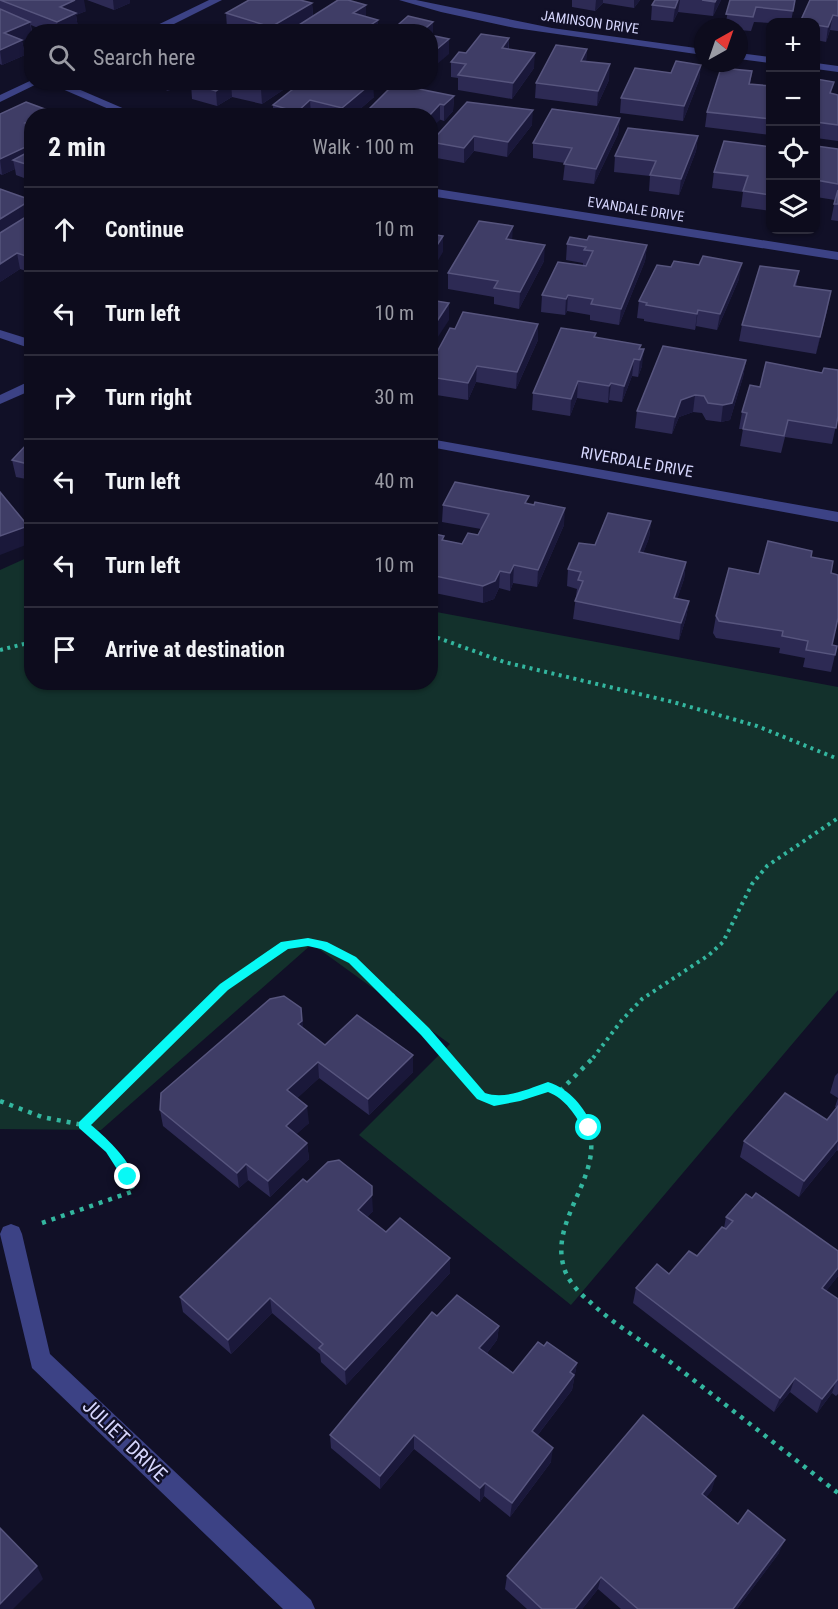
<!DOCTYPE html>
<html lang="en">
<head>
<meta charset="utf-8">
<style>
	body { margin:0; font-family:"Roboto Condensed",sans-serif; background:#161526; color:#f1f3f6 }
	.controls { position:absolute; right:18px; top:18px; display:grid; overflow:hidden; border-radius:12px; box-shadow:0 2px 4px #0004 }
	.controls button { width:54px; height:54px; display:grid; place-items:center; padding:0; border:0; border-bottom:2px solid #2d2c3b; background:#0d0c1d; color:#f1f3f6; font:30px sans-serif }
	.compass { position:absolute; left:694px; top:18px; width:54px; height:54px; border-radius:50%; background:#0d0c1d; box-shadow:0 2px 4px #0004; rotate:40deg }
	.stop { position:absolute; width:18px; height:18px; margin:-14px; border:4px solid #08f9f5; border-radius:50%; background:#fff }
	.stop.end { background:#08f9f5; border-color:#fff; box-shadow:0 2px 6px #0008 }
	.list { margin:0; padding:0; list-style:none }
	h2 { display:flex; justify-content:space-between; align-items:center; height:78px; margin:0; padding:0 24px; font-size:26px }
	h2 small { font-size:20px; font-weight:400; color:#9a9ba4 }
	.list li { display:grid; grid-template-columns:39px 1fr auto; gap:18px; align-items:center; box-sizing:border-box; height:84px; padding:0 24px; border-top:2px solid #2d2c3b }
	.list b { display:block; font-size:22px; white-space:nowrap }
	.list em { font-size:20px; font-style:normal; color:#9a9ba4 }
	.icon { flex:none; width:33px; height:33px; fill:none; stroke:currentColor; stroke-width:2; stroke-linecap:round; stroke-linejoin:round }
	.map { position:relative; flex:none; width:838px; height:1609px; overflow:hidden }
	.search { position:absolute; background:#0d0c1d; box-shadow:0 2px 4px #0004; left:24px; top:24px; width:414px; height:66px; display:flex; align-items:center; gap:15px; box-sizing:border-box; padding:0 21px; border-radius:24px; color:#9a9ba4; font-size:22px }
	.panel { position:absolute; background:#0d0c1d; box-shadow:0 2px 4px #0004; left:24px; top:108px; width:414px; height:582px; border-radius:24px }
	.map>svg:first-child { display:block }
</style>
</head>
<body>
<div class="map">
<svg width="838" height="1609" viewBox="0 0 838 1609">
	<rect width="100%" height="100%" fill="#111027"/>
	<path fill="#13312c" d="M31,556l1,126h398l1,-71 407,76v303l-267,315 -212,-170 91,-91 -138,-100 -211,186 -101,-1v-559z"/>
	<g fill="none" stroke-linecap="round" stroke-linejoin="round">
		<g stroke="#33b69f" stroke-width="4" stroke-dasharray="3 4.5" stroke-linecap="butt">
			<path d="M430,635l74,27 169,40 84,24 81,33"/>
			<path d="M0,650l32,-8"/>
			<path d="M149,1058c31,-32 64,-61 99,-88 12,-10 24,-21 38,-25 58,-17 129,73 161,113"/>
			<path d="M593,1058l29,-38 20,-21 67,-44 14,-13 29,-58 15,-18 71,-48"/>
		</g>
		<g stroke="#33b69f" stroke-width="4.5" stroke-dasharray="4 6" stroke-linecap="butt">
			<path d="M446,1056c11,14 24,36 41,43 36,14 53,-41 93,14 37,51 -30,99 -17,151 3,15 15,28 26,37 24,23 54,40 80,60 57,44 113,88 169,132"/>
			<path d="M560,1091l35,-35"/>
			<path d="M0,1101l42,16 41,8 67,-69"/>
			<path d="M42,1223l92,-32 -21,-37 -30,-29"/>
		</g>
		<g fill="#3c4285" fill-rule="evenodd">
			<path d="M209,0h13l-64,32h-15z"/>
			<path d="M399,0h17l136,28 151,21v6l-188,-27 -74,-16z"/>
			<path d="M739,53l31,4v6l-31,-4z"/>
			<path d="M816,63l22,3v6l-22,-3z"/>
			<path d="M32,80v2h9l-41,20v-7z"/>
			<path d="M46,82h16l79,34h-16z"/>
			<path d="M430,188l408,64v8l-408,-64z"/>
			<path d="M0,330l32,10v9l-32,-11z"/>
			<path d="M32,380v10l-32,14v-9z"/>
			<path d="M430,439l408,73v10l-408,-75z"/>
			<path d="M11,1224l8,3 3,7 28,120 261,246 4,9h-32l-251,-241 -32,-134 3,-7z"/>
		</g>
	</g>
	<g fill="#2d2a54">
		<path d="M0,0l86,11 -10,4 2,13 -7,4h-24l-16,-7 1,7 -10,9 3,14 -23,10 -2,-1z"/>
		<path d="M87,0h43v3l-16,7z"/>
		<path d="M572,0h68l-6,8 -31,-5 -8,8 -23,-4z"/>
		<path d="M655,0h66l-8,16 -35,-4 -5,10 -22,-2 1,-15z"/>
		<path d="M730,0h65l-4,22h-20v1l-17,-1 -3,9 -12,-1v-3h-14z"/>
		<path d="M838,0v31l-8,-1 -4,12 -10,-2v-18z"/>
		<path d="M312,3l1,13 53,1 -68,15h-7v-2l-2,2h-49l-13,-4 -1,-15z"/>
		<path d="M509,38v11l25,19 -22,31 -54,-9v-12l-7,-1v-15l15,-9z"/>
		<path d="M587,49l-1,12 23,19 -12,26 -62,-8 1,-15z"/>
		<path d="M701,65l-2,15 -16,41 -63,-8 1,-15 50,-25z"/>
		<path d="M752,71l-2,13 21,2v49l-66,-8 2,-15z"/>
		<path d="M816,79l16,15 6,1v46l-22,-3z"/>
		<path d="M149,82h35l-16,9z"/>
		<path d="M192,82h103l-33,22 -30,-7 -15,9 -25,-7 -1,-16z"/>
		<path d="M302,82l72,15 -22,19h-79v-11z"/>
		<path d="M454,96l-1,15 -9,10 -14,-5h-68z"/>
		<path d="M0,114l32,2v65l-16,-6 -1,-6 -13,6 -2,-1z"/>
		<path d="M620,118l-2,16 -24,50 -31,-4 2,-17 -32,-5v-15z"/>
		<path d="M532,125l-25,32 -33,-6 -10,12 -33,-6v-15z"/>
		<path d="M698,136l-2,15 -17,44 -30,-4 1,-15 -36,-4 1,-16z"/>
		<path d="M816,146l22,3v72l-7,-1 4,-20 -19,-3z"/>
		<path d="M771,147v64l-30,-4 2,-15 -31,-4 2,-16z"/>
		<path d="M31,200l1,73 -12,-4 -20,13z"/>
		<path d="M587,240l60,5 -2,16 -26,64 -29,-5v-5l-23,-4 -2,4 -24,-3 1,-17 41,-29v-3l-17,-3 1,-16z"/>
		<path d="M544,261l-25,48 -25,-5v-7l-46,-8v-16z"/>
		<path d="M799,271l-3,15 32,21 -12,47 -77,-13 3,-16z"/>
		<path d="M739,279l-22,51 -21,-4 -1,4 -51,-9v-2l-7,-1 2,-17z"/>
		<path d="M538,324v16l-22,49 -40,-7 -8,18 -38,-6v-29l25,-36z"/>
		<path d="M596,333l-1,4 45,12 2,17 -4,11 -6,-1 -10,26 -13,-2 -1,3 -31,-5 -7,18 -38,-6 1,-17z"/>
		<path d="M746,360l-3,17 -13,43 -9,2 -15,-2 -4,-7 -9,-1 -14,5 -7,17 -37,-6 2,-17z"/>
		<path d="M742,412l96,4 -6,28 -47,-7 -4,16 -41,-7 3,-17h-4z"/>
		<path d="M32,445v47l-4,-1 -2,-12 -10,-2 -4,-17z"/>
		<path d="M529,504l35,21 -27,62 -24,-4 -3,8 -11,-3 -5,11 -11,4 -53,-11v-59l14,7 18,4 16,-9 3,-6 -39,-7 1,-17z"/>
		<path d="M651,521l-2,17 -6,15 43,9 -2,17 -7,20 12,2 -3,17 -7,22 -106,-21 4,-30 -10,-3 1,-17 27,-24z"/>
		<path d="M811,557l20,16 1,72 5,1 -6,26 -28,-5 2,-9 -26,-5 1,-5 -64,-10 -3,-5 3,-17 43,-42z"/>
		<path d="M303,1028l22,17 88,10v17l-44,43 -50,-37 -22,20 12,25 -13,11 11,9 2,16 -39,38 -22,-17 -9,8 -76,-62 -3,-16z"/>
		<path d="M838,1073v78l-1,-1 -38,47 -59,-40 4,-16 83,-21 10,-12 -2,-1 3,-9 -8,-5 5,-17z"/>
		<path d="M307,1182l66,29 -6,6 19,15 64,41 -104,112 -25,-23 -1,-8 -48,-41 -41,41 -48,-42 -3,-15z"/>
		<path d="M726,1217l112,34v25l-12,15 12,8v95l-2,2 -4,-3 -15,20 -27,-21 -16,20 -141,-109 3,-15 33,-14 28,-18 27,-28z"/>
		<path d="M437,1316l62,10 -2,14 -10,13 26,20 31,-27 33,17 -5,27 -35,46 14,26 -41,55 -26,-21 -4,6 -66,-53 -34,40 -49,-41 -1,-13z"/>
		<path d="M712,1490l-6,7 32,27 41,29 -42,56h-116l-23,-20 -16,20h-55l-22,-20 2,-13z"/>
	</g>
	<g fill="#1a183a">
		<path d="M75,0h9l2,11 -10,4 2,13 -7,4h-12l-2,-10 3,-15z"/>
		<path d="M113,0h17v3l-16,7z"/>
		<path d="M596,0h7v3l-8,8z"/>
		<path d="M634,0h6l-6,8z"/>
		<path d="M678,0h2l-2,12 -5,10 2,-14z"/>
		<path d="M716,0h5l-8,16 2,-14z"/>
		<path d="M312,3l1,15 -24,14h-17l-1,-5z"/>
		<path d="M366,5v14l-13,-6z"/>
		<path d="M833,15l-3,15 -4,12 2,-15z"/>
		<path d="M378,20v12h-18z"/>
		<path d="M30,22l2,15 -10,4 3,14 -23,10 -2,-15 4,-17z"/>
		<path d="M433,22v14l-3,2v-6h-9z"/>
		<path d="M509,38l-1,15 -6,-5z"/>
		<path d="M449,39v15l-19,16v-15z"/>
		<path d="M587,49l-1,15 -5,-3z"/>
		<path d="M535,53l-1,15 -22,31 1,-16z"/>
		<path d="M610,64l-1,16 -12,26 1,-15z"/>
		<path d="M701,65l-2,15 -16,41 1,-15z"/>
		<path d="M167,82h17l-16,9z"/>
		<path d="M229,82h2l1,15 -15,9 -1,-15z"/>
		<path d="M271,82h24l-33,22 -1,-15z"/>
		<path d="M373,82l1,15 -22,19h-10v-8z"/>
		<path d="M454,96l-1,15 -9,10v-16z"/>
		<path d="M310,100l1,15 -14,1v-4z"/>
		<path d="M440,104v16l-10,9v-13h-1z"/>
		<path d="M533,110l-1,15 -25,32 1,-15z"/>
		<path d="M50,111l1,5h-10z"/>
		<path d="M620,118l-2,16 -24,50 2,-15z"/>
		<path d="M32,120v16l-7,-13z"/>
		<path d="M474,136v15l-10,12v-15z"/>
		<path d="M698,136l-2,15 -17,44 2,-16z"/>
		<path d="M32,144v17l-19,-1 2,9 -13,6 -2,-16z"/>
		<path d="M31,200l1,18 -32,19v-18z"/>
		<path d="M513,226l-1,16 -6,-3z"/>
		<path d="M443,236v16l-9,15v8l-4,5v-24z"/>
		<path d="M545,245l-1,16 -25,48 1,-17z"/>
		<path d="M647,245l-2,16 -26,64 2,-16z"/>
		<path d="M17,253l3,16 -20,13v-18z"/>
		<path d="M742,263l-3,16 -22,51 3,-16z"/>
		<path d="M831,291l-3,16 -12,47 4,-17z"/>
		<path d="M568,295l-1,16 -2,4 1,-16z"/>
		<path d="M449,303v17l-19,29v-17z"/>
		<path d="M698,310l-2,16 -1,4 2,-16z"/>
		<path d="M538,324v16l-22,49 1,-17z"/>
		<path d="M644,349l-2,17 -4,11 2,-17z"/>
		<path d="M634,359l-2,17 -10,26 2,-16z"/>
		<path d="M746,360l-3,17 -13,43 -9,2 2,-17z"/>
		<path d="M477,366l-1,16 -8,18v-17z"/>
		<path d="M578,381l-1,17 -7,18 1,-17z"/>
		<path d="M611,383l-2,17 -1,3 1,-17z"/>
		<path d="M695,395l-2,17 -14,5 -7,17 3,-17 6,-17z"/>
		<path d="M565,508l-1,17 -27,62 1,-17z"/>
		<path d="M651,521l-2,17 -12,32 2,-18z"/>
		<path d="M28,526l3,17 -31,12v-19z"/>
		<path d="M686,562l-2,17 -12,36 2,-17z"/>
		<path d="M514,565l-1,18 -3,8v-18z"/>
		<path d="M500,571l-1,17 -5,11 -11,4v-17z"/>
		<path d="M689,601l-3,17 -7,22 2,-17z"/>
		<path d="M301,1008l2,16v13l-5,-13z"/>
		<path d="M413,1055v17l-44,43 -1,-16z"/>
		<path d="M318,1062l1,16 -30,28 -2,-16z"/>
		<path d="M307,1106l2,17 -21,19 -2,-16z"/>
		<path d="M838,1140l-1,10 -38,47 5,-16z"/>
		<path d="M307,1143l2,16 -39,38 -2,-16z"/>
		<path d="M246,1164l2,16 -9,8 -2,-15z"/>
		<path d="M372,1195l1,16 -14,15 -1,-16z"/>
		<path d="M450,1258v15l-104,112 -1,-15z"/>
		<path d="M838,1268v8l-21,27 5,-15z"/>
		<path d="M270,1298l2,15 -41,41 -3,-14z"/>
		<path d="M499,1326l-2,14 -18,23v-15z"/>
		<path d="M577,1363l-5,27 -42,55 2,-14 38,-59z"/>
		<path d="M795,1378l-5,14 -16,20 6,-14z"/>
		<path d="M837,1379l-5,14 -15,20 5,-14z"/>
		<path d="M414,1435v14l-34,40v-13z"/>
		<path d="M553,1448l-2,14 -41,55 2,-14z"/>
		<path d="M716,1476l-4,14 -14,18 4,-14z"/>
		<path d="M485,1483l-1,13 -4,6v-14z"/>
		<path d="M785,1540l-6,13 -42,56h-4z"/>
		<path d="M37,1566l6,13 -30,30h-13v-5z"/>
		<path d="M601,1577l-3,12 -16,20h-7z"/>
	</g>
	<g fill="#3f3d66" stroke="#57557e" stroke-width="1.5">
		<path d="M0,0h75l-15,7 16,6 -19,9z"/>
		<path d="M249,0h51l12,3 -41,24 -45,-14z"/>
		<path d="M338,0h10l18,5 -13,8 25,7 -18,12h-62l-7,-2z"/>
		<path d="M655,0h23l-3,8 -23,-3z"/>
		<path d="M702,0h14l-1,2z"/>
		<path d="M730,0h65l-2,11 -37,-4 -3,10 -27,-3z"/>
		<path d="M810,0h28v16l-5,-1 -5,12 -12,-2v-3h-16z"/>
		<path d="M0,9l30,13 -26,11 18,7 -22,10z"/>
		<path d="M408,16l25,6 -12,10h-31z"/>
		<path d="M192,25l16,7h-31z"/>
		<path d="M481,34l28,4 -7,10 33,5 -22,30 -55,-8 8,-11 -15,-2 8,-10 7,1z"/>
		<path d="M430,35l19,4 -19,16z"/>
		<path d="M556,45l31,4 -6,12 29,3 -12,27 -62,-8z"/>
		<path d="M676,61l25,4 -17,41 -63,-8 14,-30 36,5z"/>
		<path d="M721,68l31,3 -3,13 22,2v33l-64,-7z"/>
		<path d="M816,79l18,3 -4,11 8,2v30l-22,-3z"/>
		<path d="M192,82h37l-13,9 -25,-8z"/>
		<path d="M235,82h36l-10,7z"/>
		<path d="M302,82h71l-31,26 -32,-8 -13,12 -24,-7z"/>
		<path d="M394,84l60,12 -10,9 -4,-1 -11,12h-29l-7,-2 -1,2h-30z"/>
		<path d="M26,102l24,9 -9,5h-9v4l-7,3 7,3v18l-32,15v-45z"/>
		<path d="M467,102l66,8 -25,32 -34,-6 -10,12 -33,-6z"/>
		<path d="M552,109l68,9 -24,51 -32,-5 8,-16 -39,-5z"/>
		<path d="M628,128l70,8 -17,43 -31,-4 6,-14 -41,-5z"/>
		<path d="M724,141l47,6v48l-28,-4 5,-15 -34,-4z"/>
		<path d="M816,146l22,3v35l-22,-4z"/>
		<path d="M32,150v16l-19,-6z"/>
		<path d="M0,189l31,11 -31,19z"/>
		<path d="M838,190v14h-4z"/>
		<path d="M32,213v45l-15,-5 -17,11v-31z"/>
		<path d="M479,221l34,5 -7,13 39,6 -25,47 -26,-4 4,-7 -50,-8z"/>
		<path d="M430,234l13,2 -13,20z"/>
		<path d="M589,236l58,9 -26,64 -30,-5 2,-5 -25,-4 -2,4 -24,-4 16,-33 28,4 7,-15 -9,-1 2,-3 -19,-3 3,-7 17,3z"/>
		<path d="M703,256l39,7 -22,51 -22,-4 -1,4 -51,-9 1,-2 -8,-2 18,-36 14,2 3,-6 25,4z"/>
		<path d="M760,266l39,5 -5,15 37,5 -11,46 -78,-12z"/>
		<path d="M430,300l19,3 -19,29z"/>
		<path d="M463,312l75,12 -21,48 -40,-6 -9,17 -38,-6 5,-10 -5,-1v-1l20,-37 5,1z"/>
		<path d="M561,328l35,5 -2,4 47,8 -2,4h5l-4,11 -6,-1 -10,27 -13,-3 -2,3 -31,-5 -7,18 -38,-6z"/>
		<path d="M663,346l83,14 -14,43 -9,2 -15,-2 -4,-7 -9,-1 -14,5 -6,17 -38,-6z"/>
		<path d="M766,362l56,11 2,-5 14,2v46l-2,12 -48,-8 -4,16 -41,-7 4,-16 -5,-1 8,-27 10,2z"/>
		<path d="M27,444l4,1h1v20l-20,-5z"/>
		<path d="M32,467v9l-7,-2z"/>
		<path d="M455,482l74,14 -4,7 9,2 1,-3 30,6 -27,62 -24,-5 -4,8 -10,-2 -5,10 -12,5 -53,-11v-42l14,3 -2,4 20,4 6,-11 10,2 11,-21 -46,-9z"/>
		<path d="M0,492l28,34 -28,10z"/>
		<path d="M608,513l43,8 -12,31 47,10 -12,36 15,3 -8,22 -106,-22 8,-20 -5,-1 3,-8 -13,-3 11,-26 16,2z"/>
		<path d="M768,541l44,10 -1,6 22,4 -2,12 7,2v43l-6,27 5,1 -2,9 -29,-5 2,-9 -26,-5 1,-5 -64,-10 -3,-5 13,-48 30,6z"/>
		<path d="M284,996l17,12 1,13 -4,3 27,21 32,-30 56,40 -45,44 -50,-37 -31,28 20,16 -21,20 21,17 -39,38 -22,-17 -9,9 -77,-63 1,-17 109,-94z"/>
		<path d="M785,1093l42,27 11,-14v34l-34,41 -60,-40z"/>
		<path d="M339,1160l33,26v9l-14,15 28,22 14,-14 50,40 -105,112 -26,-22 4,-4 -53,-46 -42,42 -48,-43 123,-118 4,3 21,-20z"/>
		<path d="M756,1193l82,58v17l-16,20 16,11v80l-16,20 -27,-21 -15,20 -144,-110 21,-24 12,10 20,-23 8,5 25,-29 4,2 7,-8 -7,-4 20,-23 6,4z"/>
		<path d="M457,1295l42,31 -20,22 34,25 25,-31 6,4 3,-4 30,21 -7,9 4,3 -42,56 21,17 -41,55 -27,-20 -5,5 -66,-53 -34,41 -50,-41 102,-123 5,4z"/>
		<path d="M643,1415l73,61 -14,18 36,30 10,-14 37,30 -52,69h-95l-37,-32 -26,32h-33l-35,-33z"/>
		<path d="M0,1528l37,38 -37,38z"/>
	</g>
	<path fill="#08f9f5" d="M308,938l19,4 29,15 73,71 56,65c20,7 43,-4 63,-11 23,8 35,24 46,46l-1,3h-8c-10,-16 -19,-32 -37,-39l-28,9 -26,5 -17,-7 -56,-64 -72,-72 -28,-14 -13,-3 -20,3 -60,41 -137,135c11,9 46,40 41,55h-8l-18,-28 -27,-24v-6l141,-138 61,-42z"/>
	<g text-anchor="middle" dominant-baseline="central" stroke-width="5" stroke-linejoin="round" paint-order="stroke">
		<g font-size="14" fill="#d7d7fe" stroke="#111027">
			<text transform="translate(590 22) rotate(8)">JAMINSON DRIVE</text>
			<text transform="translate(636 209) rotate(9)">EVANDALE DRIVE</text>
		</g>
		<g font-size="16" fill="#d7d7fe" stroke="#111027">
			<text transform="translate(637 462) rotate(10)">RIVERDALE DRIVE</text>
		</g>
		<g font-size="20" fill="#d7d7fe" stroke="#111027">
			<text transform="translate(125 1440) rotate(44)">JULIET DRIVE</text>
		</g>
	</g>
</svg>
<div class="controls">
<button>+</button>
<button>−</button>
<button><svg class="icon" aria-label="locate" viewBox="0 0 24 24"><circle cx="12" cy="12" r="6"/><path d="M12 2v4M12 18v4M2 12h4M18 12h4"/></svg></button>
<button><svg class="icon" aria-label="layers" viewBox="0 0 24 24"><path d="M12 4l9 5-9 5-9-5zM3 14l9 5 9-5"/></svg></button>
</div>
<svg class="compass" viewBox="-18 -18 36 36"><path d="M0-13l5 13h-10z" fill="#e53935"/><path d="M0 13l5-13h-10z" fill="#9a9ba4"/></svg>
<div class="stop" style="left:589px;top:1128px"></div>
<div class="stop end" style="left:128px;top:1177px"></div>
<div class="search"><svg class="icon" aria-label="search" viewBox="0 0 24 24"><circle cx="10" cy="10" r="6"/><path d="M15 15l6 6"/></svg>Search here</div>
<section class="panel">
<h2>2 min<small>Walk · 100 m</small></h2>
<ul class="list">
<li><svg class="icon" aria-label="ahead" viewBox="0 0 24 24"><path d="M12 20V5M6 11l6-6 6 6"/></svg><div><b>Continue</b></div><em>10 m</em></li>
<li><svg class="icon" aria-label="left" viewBox="0 0 24 24"><path d="M17 20v-9H6M10 6l-5 5 5 5"/></svg><div><b>Turn left</b></div><em>10 m</em></li>
<li><svg class="icon" aria-label="right" viewBox="0 0 24 24"><path d="M7 20v-9h11M14 6l5 5-5 5"/></svg><div><b>Turn right</b></div><em>30 m</em></li>
<li><svg class="icon" aria-label="left" viewBox="0 0 24 24"><path d="M17 20v-9H6M10 6l-5 5 5 5"/></svg><div><b>Turn left</b></div><em>40 m</em></li>
<li><svg class="icon" aria-label="left" viewBox="0 0 24 24"><path d="M17 20v-9H6M10 6l-5 5 5 5"/></svg><div><b>Turn left</b></div><em>10 m</em></li>
<li><svg class="icon" aria-label="arrive" viewBox="0 0 24 24"><path d="M6 21V4h12l-3 4 3 4H6"/></svg><div><b>Arrive at destination</b></div></li>
</ul>
</section>
</div>
</body>
</html>
